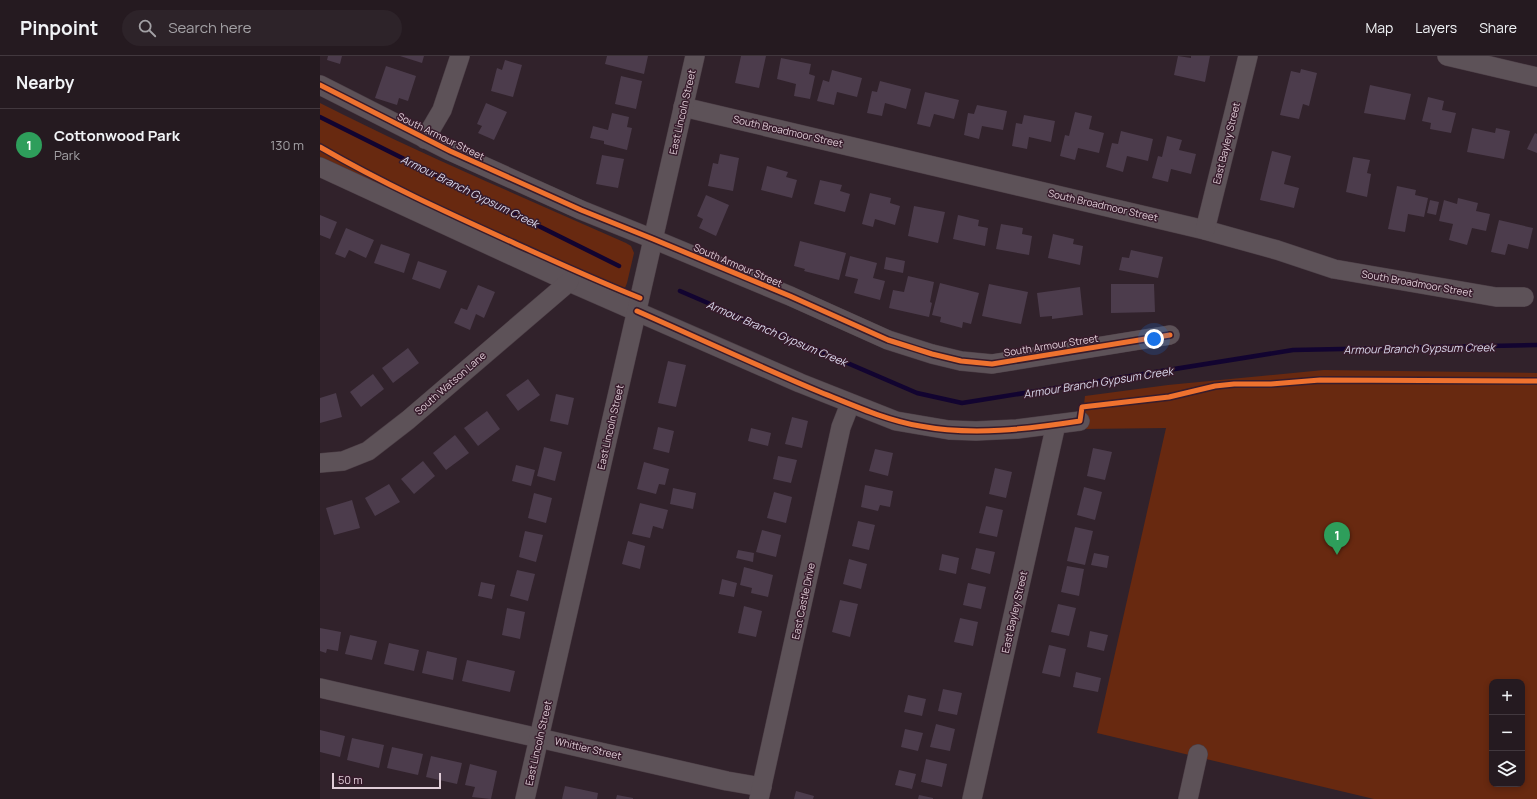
<!DOCTYPE html>
<html lang="en">
<head>
<meta charset="utf-8">
<style>
	body { margin:0; font-family:Manrope,sans-serif; background:#2d2329; color:#f1f3f6 }
	.controls { position:absolute; right:12px; bottom:12px; display:grid; overflow:hidden; border-radius:8px; box-shadow:0 2px 6px #0003 }
	.controls button { width:36px; height:36px; display:grid; place-items:center; padding:0; border:0; border-bottom:1px solid #42383e; background:#251a20; color:#f1f3f6; font:20px sans-serif }
	.scale { position:absolute; left:12px; bottom:10px; width:109px; box-sizing:border-box; padding-left:4px; border:2px solid #e0cdd7; border-top:0; font-size:11px; line-height:14px; white-space:nowrap; color:#e0cdd7; -webkit-text-stroke:3px #371c2c; paint-order:stroke }
	.you { position:absolute; left:834px; top:283px; width:14px; height:14px; margin:-10px; border:3px solid #fff; border-radius:50%; background:#1a73e8; box-shadow:0 0 0 6px #1a73e833 }
	.badge { display:grid; place-items:center; width:26px; height:26px; border-radius:50%; background:#bca0f2; color:#fff; font-size:13px; font-weight:700 }
	.pin { position:absolute; translate:-50% -33px; filter:drop-shadow(0 1px 2px #0008) }
	.pin::after { content:''; position:absolute; top:21px; width:14px; height:12px; background:inherit; clip-path:polygon(0 0,100% 0,50% 100%) }
	.list { margin:0; padding:0; list-style:none }
	h2 { display:flex; justify-content:space-between; align-items:center; height:52px; margin:0; padding:0 16px; font-size:17px }
	h2 small { font-size:13px; font-weight:400; color:#a3a1a5 }
	.list li { display:grid; grid-template-columns:26px 1fr auto; gap:12px; align-items:center; box-sizing:border-box; height:72px; padding:0 16px; border-top:1px solid #42383e }
	.list b { display:block; font-size:15px; white-space:nowrap }
	.list p { margin:0; font-size:13px; white-space:nowrap; color:#a3a1a5 }
	.list em { font-size:13px; font-style:normal; color:#a3a1a5 }
	.icon { flex:none; width:22px; height:22px; fill:none; stroke:currentColor; stroke-width:2; stroke-linecap:round; stroke-linejoin:round }
	.map { position:relative; flex:none; width:1217px; height:743px; overflow:hidden }
	header { display:flex; align-items:center; gap:24px; box-sizing:border-box; height:56px; padding:0 20px; background:#251a20; border-bottom:1px solid #42383e }
	header strong { font-size:19px }
	nav { display:flex; gap:22px; margin-inline-start:auto; font-size:14px }
	.search { width:280px; height:36px; background:#2d2329; display:flex; align-items:center; gap:10px; box-sizing:border-box; padding:0 14px; border-radius:22px; color:#a3a1a5; font-size:15px }
	main { display:flex }
	aside { flex:1; background:#251a20 }
	.map>svg:first-child { display:block }
</style>
</head>
<body>
<header>
<strong>Pinpoint</strong>
<div class="search"><svg class="icon" aria-label="search" viewBox="0 0 24 24"><circle cx="10" cy="10" r="6"/><path d="M15 15l6 6"/></svg>Search here</div>
<nav><a>Map</a><a>Layers</a><a>Share</a></nav>
</header>
<main>
<aside>
<h2>Nearby<small></small></h2>
<ul class="list">
<li><span class="badge" style="background:#2e9e5b">1</span><div><b>Cottonwood Park</b><p>Park</p></div><em>130 m</em></li>
</ul>
</aside>
<div class="map">
<svg width="1217" height="743" viewBox="0 0 1217 743">
	<rect width="100%" height="100%" fill="#31222b"/>
	<g fill="#682910" fill-rule="evenodd">
		<path d="M0,47c100,51 203,94 306,140l5,3 3,7 -7,30 -2,5 -9,5 -10,-3 -247,-112 -39,-21z"/>
		<path d="M1004,314l213,3v426h-163l-277,-66 69,-305 -85,1 4,-33 83,-11zM1172,626h30v102h-30z"/>
	</g>
	<g fill="none" stroke-linecap="round" stroke-linejoin="round">
		<g stroke="#120430" stroke-width="4.5">
			<path d="M0,61l299,149"/>
			<path d="M360,235l237,102 45,10 331,-53 244,-5"/>
		</g>
	</g>
	<g fill="#4c3c4c">
		<path d="M8,0h14l-2,8 -13,-4z"/>
		<path d="M80,0h24l-2,7z"/>
		<path d="M287,0h41l-4,18 -39,-10z"/>
		<path d="M421,0h25l-7,32 -24,-5z"/>
		<path d="M858,0l13,2v-2h19l-5,26 -31,-7z"/>
		<path d="M461,2l30,6 -2,10 6,2 -5,23 -16,-3 2,-12 -19,-5z"/>
		<path d="M185,4l17,5 -9,32 -22,-6 6,-23 5,2z"/>
		<path d="M66,10l30,10 -8,25 -9,-3 -2,7 -22,-7z"/>
		<path d="M981,13l16,4 -8,33 -6,-2 -4,15 -19,-4 11,-44 9,2z"/>
		<path d="M512,14l30,8 -5,19 -20,-5 -3,13 -17,-4 6,-21 6,2z"/>
		<path d="M301,20l21,5 -6,28 -21,-5z"/>
		<path d="M560,25l31,8 -5,20 -21,-6 -3,13 -15,-3 5,-22 5,1z"/>
		<path d="M1050,29l41,9 -6,26 -41,-7z"/>
		<path d="M605,36l34,8 -5,19 -20,-5 -4,13 -13,-3z"/>
		<path d="M1108,41l16,4 -2,9 14,3 -5,20 -21,-4 1,-6 -9,-2z"/>
		<path d="M166,47l21,9 -13,28 -16,-7 4,-7 -5,-2z"/>
		<path d="M657,49l30,6 -4,19 -21,-4 -3,13 -15,-4 4,-22 6,1z"/>
		<path d="M755,56l17,4 -3,13 15,4 -5,20 -21,-5 -3,12 -15,-4 5,-21 4,1z"/>
		<path d="M292,57l17,4 -2,10 5,1 -5,22 -23,-6v-3l-14,-3 3,-12 15,4z"/>
		<path d="M704,59l31,6 -4,21 -22,-5 -2,12 -15,-3 4,-23 6,1z"/>
		<path d="M1152,72l23,5 1,-5 14,3 -6,28 -37,-7z"/>
		<path d="M801,75l32,8 -5,22 -21,-5 -4,16 -17,-5 6,-24 6,1z"/>
		<path d="M1215,77l2,1v19l-10,-4z"/>
		<path d="M847,80l15,4 -3,10 17,4 -5,20 -20,-5 -3,13 -16,-4 6,-22 4,1z"/>
		<path d="M952,95l19,5 -7,28 15,4 -5,20 -34,-8z"/>
		<path d="M400,98l19,4 -6,33 -25,-5 5,-23 5,1z"/>
		<path d="M282,99l22,4 -6,29 -22,-4z"/>
		<path d="M1033,101l17,3 -3,13 4,1 -4,23 -21,-5z"/>
		<path d="M447,110l21,6 -2,5 11,3 -5,18 -31,-8z"/>
		<path d="M500,124l22,5 -2,6 10,3 -5,18 -31,-8z"/>
		<path d="M1077,130l19,4 -1,5 13,3 -4,19 -16,-3 -3,18 -17,-3z"/>
		<path d="M550,137l21,5 -1,5 10,3 -5,19 -20,-6 -2,8 -11,-3z"/>
		<path d="M386,139l23,10 -13,31 -17,-8 4,-9 -6,-3z"/>
		<path d="M1138,142l20,5 -2,8 14,3 -4,17 -14,-3 -5,17 -18,-5 4,-16 -14,-3 5,-21 13,4z"/>
		<path d="M1110,144l9,2 -3,13 -9,-2z"/>
		<path d="M594,150l31,6 -7,31 -30,-7z"/>
		<path d="M0,159l17,7 -7,17 -10,-4z"/>
		<path d="M638,159l21,5 -1,6 10,2 -3,18 -32,-7z"/>
		<path d="M1179,164l34,8 -5,21 -20,-5 -3,11 -14,-3z"/>
		<path d="M681,168l22,4 -1,6 10,2 -3,19 -33,-6z"/>
		<path d="M26,172l28,12 -8,18 -17,-8 -4,8 -10,-4z"/>
		<path d="M733,178l21,5 -1,5 10,2 -3,19 -32,-7z"/>
		<path d="M480,185l46,12 -7,27 -35,-9 1,-2 -11,-3z"/>
		<path d="M61,188l29,10 -6,19 -30,-10z"/>
		<path d="M811,194l32,7 -5,21 -39,-8 3,-13 7,1z"/>
		<path d="M530,200l27,7 -4,15 12,3 -5,19 -26,-7 4,-14 -13,-3z"/>
		<path d="M566,201l19,4 -2,12 -19,-4z"/>
		<path d="M98,205l29,10 -7,18 -28,-10z"/>
		<path d="M588,220l26,6 -4,20 2,1 -3,14 -40,-9 4,-18 11,2z"/>
		<path d="M620,227l39,10 -8,31 -8,-2 -1,6 -22,-6 1,-5 -9,-2z"/>
		<path d="M669,228l39,8 -7,32 -39,-8z"/>
		<path d="M791,228h43l1,28 -44,1z"/>
		<path d="M158,229l17,7 -11,26 -8,-4 -6,16 -16,-7 7,-15 6,2z"/>
		<path d="M760,231l3,28 -31,4v-3l-12,1 -3,-24z"/>
		<path d="M88,292l11,15 -26,20 -11,-15z"/>
		<path d="M348,305l18,4 -10,42 -18,-4z"/>
		<path d="M53,318l11,15 -23,18 -11,-15z"/>
		<path d="M208,323l12,16 -22,16 -12,-16z"/>
		<path d="M16,337l6,24 -22,6v-25z"/>
		<path d="M236,338l18,4 -6,27 -18,-4z"/>
		<path d="M167,355l13,18 -22,17 -14,-18z"/>
		<path d="M472,361l16,4 -6,27 -17,-4z"/>
		<path d="M338,371l16,4 -5,22 -16,-4z"/>
		<path d="M431,372l20,5 -3,13 -20,-5z"/>
		<path d="M135,379l14,18 -23,17 -13,-17z"/>
		<path d="M224,391l18,5 -7,29 -18,-5z"/>
		<path d="M773,392l19,4 -7,28 -18,-4z"/>
		<path d="M555,393l18,4 -5,23 -19,-5z"/>
		<path d="M458,400l19,4 -6,23 -18,-4z"/>
		<path d="M103,405l12,15 -21,18 -13,-15z"/>
		<path d="M324,406l25,7 -4,16 -6,-1 -3,10 -19,-5z"/>
		<path d="M196,409l19,5 -4,16 -19,-5z"/>
		<path d="M675,412l17,4 -6,26 -17,-4z"/>
		<path d="M69,428l11,18 -25,14 -10,-18z"/>
		<path d="M545,429l28,6 -3,16 -10,-2 -2,6 -17,-4z"/>
		<path d="M764,431l18,5 -7,28 -18,-5z"/>
		<path d="M353,432l23,5 -3,16 -23,-5z"/>
		<path d="M454,436l18,5 -6,26 -19,-5z"/>
		<path d="M214,437l18,5 -6,25 -18,-5z"/>
		<path d="M32,444l8,28 -26,7 -8,-27z"/>
		<path d="M320,447l28,7 -5,19 -10,-3 -3,12 -18,-4z"/>
		<path d="M666,450l17,4 -6,27 -18,-4z"/>
		<path d="M538,465l17,4 -6,25 -17,-4z"/>
		<path d="M755,471l18,4 -8,34 -18,-4z"/>
		<path d="M442,474l19,5 -5,22 -20,-5z"/>
		<path d="M205,475l18,4 -7,27 -17,-5z"/>
		<path d="M308,485l17,5 -5,23 -18,-5z"/>
		<path d="M656,492l19,4 -5,22 -19,-5z"/>
		<path d="M418,494l16,3 -1,9 -17,-4z"/>
		<path d="M774,497l15,3 -2,12 -16,-3z"/>
		<path d="M622,498l17,4 -3,16 -17,-4z"/>
		<path d="M529,503l18,5 -6,25 -18,-5z"/>
		<path d="M747,510l17,3 -5,27 -18,-4z"/>
		<path d="M424,511l29,8 -5,22 -17,-4 1,-5 -12,-3z"/>
		<path d="M197,514l18,4 -7,27 -18,-5z"/>
		<path d="M402,523l15,4 -3,14 -15,-3z"/>
		<path d="M161,526l14,3 -3,14 -14,-3z"/>
		<path d="M648,527l18,4 -5,22 -18,-4z"/>
		<path d="M520,544l18,4 -8,33 -18,-5z"/>
		<path d="M738,548l18,4 -7,28 -18,-4z"/>
		<path d="M424,550l18,5 -6,26 -18,-4z"/>
		<path d="M187,552l18,4 -5,27 -18,-4z"/>
		<path d="M640,562l18,4 -5,24 -19,-4z"/>
		<path d="M0,572l21,4 -3,19 -11,-2 -1,4 -6,-2z"/>
		<path d="M770,575l18,4 -4,16 -17,-4z"/>
		<path d="M30,579l27,6 -5,19 -27,-6z"/>
		<path d="M69,587l30,7 -5,21 -30,-7z"/>
		<path d="M729,589l17,4 -6,28 -18,-4z"/>
		<path d="M107,595l30,7 -4,22 -31,-7z"/>
		<path d="M147,604l48,11 -5,21 -48,-11z"/>
		<path d="M756,616l25,6 -3,14 -25,-5z"/>
		<path d="M623,633l19,4 -5,22 -19,-4z"/>
		<path d="M588,639l18,4 -4,17 -18,-4z"/>
		<path d="M616,668l19,5 -5,22 -20,-4z"/>
		<path d="M585,673l18,4 -5,18 -17,-4z"/>
		<path d="M0,674l25,6 -5,21 -20,-5z"/>
		<path d="M32,682l32,7 -5,23 -32,-8z"/>
		<path d="M72,691l31,7 -5,21 -31,-7z"/>
		<path d="M111,700l31,7 -5,21 -31,-7z"/>
		<path d="M606,703l21,5 -5,23 -21,-5z"/>
		<path d="M150,708l27,7 -6,28 -19,-2 3,-10 -10,-2z"/>
		<path d="M579,714l17,4 -4,15 -17,-4z"/>
		<path d="M245,730l33,7 -1,6h-35z"/>
		<path d="M476,735l18,5 -1,3h-19z"/>
		<path d="M297,739l16,3v1h-17z"/>
		<path d="M599,739l14,3v1h-15z"/>
	</g>
	<g fill="none" stroke-linecap="round" stroke-linejoin="round">
		<g stroke="#4c3e46" stroke-width="20">
			<g id="minor">
				<path d="M1127,0l90,21"/>
				<path d="M0,29l130,66 131,59 72,29 137,57 98,44 44,14 29,7 31,3 178,-29"/>
				<path d="M363,51l522,123 72,20 57,19 162,28h28"/>
				<path d="M105,83l17,-29 18,-54"/>
				<path d="M0,111l249,115 231,101 96,38 53,9 27,1 41,-2 63,-8"/>
				<path d="M885,174l43,-174"/>
				<path d="M0,407l23,-2 25,-10 40,-31 161,-138"/>
				<path d="M0,632l407,93 35,6"/>
				<path d="M205,743l170,-743"/>
				<path d="M439,743l82,-372 9,-23"/>
				<path d="M652,743l84,-375"/>
				<path d="M868,743l10,-45"/>
			</g>
		</g>
		<use href="#minor" stroke="#5d5258" stroke-width="19"/>
		<g stroke="#371c2c" stroke-width="8">
			<g id="cycleway">
				<path d="M0,29l130,66 131,59 72,29 137,57 98,44 44,14 29,7 31,3 178,-29"/>
				<path d="M0,91c62,36 128,66 194,96 42,19 83,38 126,55"/>
				<path d="M317,255c61,27 121,55 183,81 33,13 65,28 100,34 53,10 108,3 160,-5l2,-14 87,-10 46,-11 19,-2h37l49,-4 217,1"/>
			</g>
		</g>
		<use href="#cycleway" stroke="#ef722f" stroke-width="5"/>
	</g>
	<g text-anchor="middle" dominant-baseline="central" stroke-width="3" stroke-linejoin="round" paint-order="stroke">
		<g font-size="10" fill="#e0cdd7" stroke="#371c2c">
			<text transform="translate(362 56) rotate(-77)">East Lincoln Street</text>
			<text transform="translate(468 75) rotate(13)">South Broadmoor Street</text>
			<text transform="translate(121 80) rotate(26)">South Armour Street</text>
			<text transform="translate(906 87) rotate(-76)">East Bayley Street</text>
			<text transform="translate(783 149) rotate(13)">South Broadmoor Street</text>
			<text transform="translate(418 209) rotate(23)">South Armour Street</text>
			<text transform="translate(1097 227) rotate(10)">South Broadmoor Street</text>
			<text transform="translate(731 289) rotate(-9)">South Armour Street</text>
			<text transform="translate(130 327) rotate(-41)">South Watson Lane</text>
			<text transform="translate(290 371) rotate(-77)">East Lincoln Street</text>
			<text transform="translate(483 545) rotate(-78)">East Castle Drive</text>
			<text transform="translate(694 556) rotate(-77)">East Bayley Street</text>
			<text transform="translate(218 687) rotate(-77)">East Lincoln Street</text>
			<text transform="translate(268 692) rotate(13)">Whittier Street</text>
		</g>
		<g font-size="11" font-style="italic" fill="#dbdaee" stroke="#371c2c">
			<text transform="translate(150 135) rotate(26)">Armour Branch Gypsum Creek</text>
			<text transform="translate(457 277) rotate(23)">Armour Branch Gypsum Creek</text>
			<text transform="translate(1099 292) rotate(-1)">Armour Branch Gypsum Creek</text>
			<text transform="translate(778 326) rotate(-9)">Armour Branch Gypsum Creek</text>
		</g>
	</g>
</svg>
<div class="controls">
<button>+</button>
<button>−</button>
<button><svg class="icon" aria-label="layers" viewBox="0 0 24 24"><path d="M12 4l9 5-9 5-9-5zM3 14l9 5 9-5"/></svg></button>
</div>
<div class="scale">50 m</div>
<div class="you"></div>
<div class="pin badge" style="left:1017px;top:499px;background:#2e9e5b">1</div>
</div>
</main>
</body>
</html>
